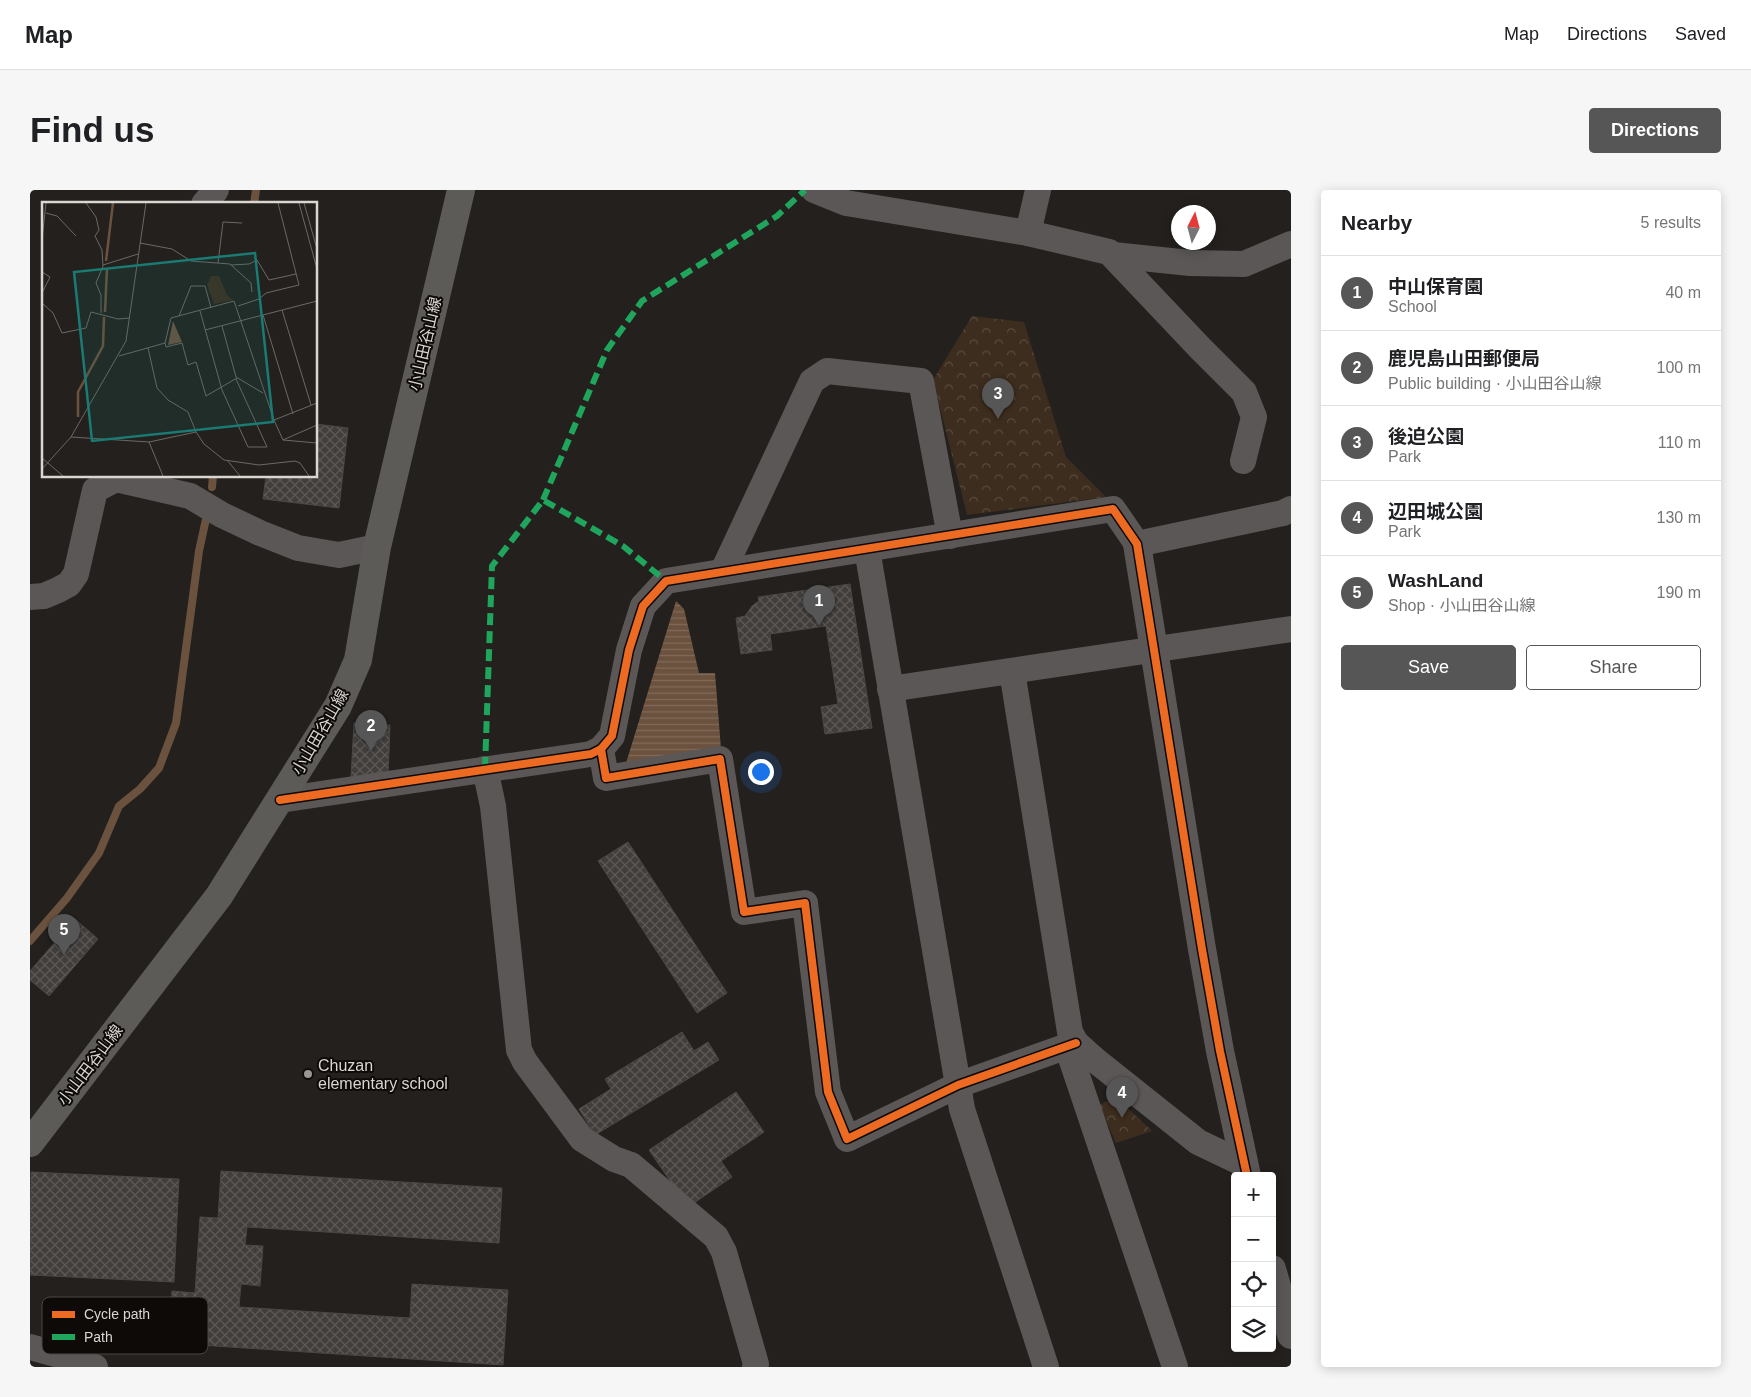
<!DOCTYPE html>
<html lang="en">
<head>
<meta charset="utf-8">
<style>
	body { margin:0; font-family:Arial,"Noto Sans JP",sans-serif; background:#f6f6f6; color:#202124 }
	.controls { position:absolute; right:15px; bottom:15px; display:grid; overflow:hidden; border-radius:5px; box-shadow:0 2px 12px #0003 }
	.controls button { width:45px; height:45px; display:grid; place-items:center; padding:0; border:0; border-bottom:1px solid #e0e0e0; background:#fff; color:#202124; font:25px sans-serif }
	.compass { position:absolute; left:1141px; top:15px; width:45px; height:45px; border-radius:50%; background:#fff; box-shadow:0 2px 12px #0003; rotate:6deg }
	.you { position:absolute; left:730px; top:581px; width:18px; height:18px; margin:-12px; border:4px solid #fff; border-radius:50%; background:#1a73e8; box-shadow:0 0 0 8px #1a73e833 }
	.badge { display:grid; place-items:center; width:32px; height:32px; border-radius:50%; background:#575656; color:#fff; font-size:16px; font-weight:700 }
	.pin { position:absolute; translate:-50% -41px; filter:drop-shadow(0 1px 2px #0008) }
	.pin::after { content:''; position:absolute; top:26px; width:18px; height:15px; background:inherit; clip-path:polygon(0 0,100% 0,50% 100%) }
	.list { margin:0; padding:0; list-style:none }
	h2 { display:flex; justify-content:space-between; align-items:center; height:65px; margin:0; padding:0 20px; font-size:21px }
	h2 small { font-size:16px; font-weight:400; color:#757577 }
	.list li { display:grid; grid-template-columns:32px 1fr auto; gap:15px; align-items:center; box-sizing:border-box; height:75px; padding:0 20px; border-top:1px solid #e0e0e0 }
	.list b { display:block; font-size:19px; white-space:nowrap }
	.list p { margin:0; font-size:16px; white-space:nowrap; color:#757577 }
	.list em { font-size:16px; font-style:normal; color:#757577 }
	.actions { display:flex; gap:10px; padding:15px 20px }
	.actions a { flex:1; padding:11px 0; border:1px solid #575656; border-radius:5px; text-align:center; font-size:18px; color:#575656 }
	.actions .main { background:#575656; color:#fff }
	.icon { flex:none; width:28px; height:28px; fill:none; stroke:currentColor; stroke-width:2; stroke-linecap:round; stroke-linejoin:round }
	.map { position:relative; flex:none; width:1261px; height:1177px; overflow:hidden; border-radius:5px }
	header { display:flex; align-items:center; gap:30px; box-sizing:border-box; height:70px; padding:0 25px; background:#fff; border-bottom:1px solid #e0e0e0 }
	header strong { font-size:24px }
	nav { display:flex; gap:28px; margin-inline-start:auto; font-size:18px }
	.intro { display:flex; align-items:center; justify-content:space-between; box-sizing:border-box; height:120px; padding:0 30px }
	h1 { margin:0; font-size:35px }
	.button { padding:12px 22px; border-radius:5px; background:#575656; color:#fff; font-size:18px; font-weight:700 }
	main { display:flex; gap:30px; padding:0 30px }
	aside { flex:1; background:#fff; border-radius:5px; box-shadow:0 2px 12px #0003 }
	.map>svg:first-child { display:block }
</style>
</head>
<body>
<header>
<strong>Map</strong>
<nav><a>Map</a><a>Directions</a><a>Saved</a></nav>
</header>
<div class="intro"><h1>Find us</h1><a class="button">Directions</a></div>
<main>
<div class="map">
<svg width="1261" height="1177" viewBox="0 0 1261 1177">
	<defs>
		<pattern id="forest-crowns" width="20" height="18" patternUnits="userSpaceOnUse" patternTransform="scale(1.25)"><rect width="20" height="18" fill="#3d2d1e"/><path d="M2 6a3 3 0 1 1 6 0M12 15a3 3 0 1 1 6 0" fill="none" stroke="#584b3e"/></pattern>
		<pattern id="water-rules" width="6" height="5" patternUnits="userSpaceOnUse" patternTransform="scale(1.25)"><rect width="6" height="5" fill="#6b523e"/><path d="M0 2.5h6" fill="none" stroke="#806a59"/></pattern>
		<pattern id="building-cross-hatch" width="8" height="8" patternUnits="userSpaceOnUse" patternTransform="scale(1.25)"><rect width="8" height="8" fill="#413e3c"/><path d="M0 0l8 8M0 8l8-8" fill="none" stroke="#5c5957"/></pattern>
	</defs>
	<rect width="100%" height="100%" fill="#23201d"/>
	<g fill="url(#forest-crowns)">
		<path d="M942,126l52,6 42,135 40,40 -139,18 -34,-135z"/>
		<path d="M1086,907l36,34 -36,12 -17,-38z"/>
	</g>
	<path fill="url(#water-rules)" d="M646,411l8,8 15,64h16l6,76 -95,14z"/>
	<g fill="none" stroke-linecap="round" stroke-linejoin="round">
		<g stroke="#6b523e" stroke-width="8">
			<path d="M224,14l2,-14"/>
			<path d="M182,297l1,-11"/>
			<path d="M0,751l37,-43 32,-45 20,-47 21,-17 19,-21 17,-45 23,-172 7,-32"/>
		</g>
	</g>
	<g fill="url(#building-cross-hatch)" stroke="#4a4845">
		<path d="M286,234l32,4 -9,80 -76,-9 3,-23h50z"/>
		<path d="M820,394l22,144 -47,6 -4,-27 17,-3 -12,-78 -56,8 2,16 -31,4 -5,-36 9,-2 7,-10 7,-5 -1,-4z"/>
		<path d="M324,533l36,2 -2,53 -37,-1z"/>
		<path d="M598,652l99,151 -30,20 -99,-152z"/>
		<path d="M45,729l23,20 -49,57 -19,-16v-9z"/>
		<path d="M652,842l12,19 14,-9 11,18 -124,75 -16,-26 32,-20 -6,-10z"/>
		<path d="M706,902l28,40 -43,29 11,16 -44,30 -39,-57z"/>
		<path d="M191,981l281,17 -3,55 -252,-16 -2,18 18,1 -3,40 -19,-2 -2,23 171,11 2,-34 96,6 -5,75 -334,-22 3,-52 23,2 5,-76 18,1z"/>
		<path d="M1,982l148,7 -5,103 -144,-7z"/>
	</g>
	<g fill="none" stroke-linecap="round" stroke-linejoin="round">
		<g stroke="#5a5756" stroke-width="26">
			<path d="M784,0l32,13 182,30 81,19 91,96 44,44 10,25 -11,44"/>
			<path d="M174,14l12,-14"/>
			<path d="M998,43l10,-43"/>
			<path d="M1083,65l77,8 54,1 47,-20"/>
			<path d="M837,359l95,560 84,258"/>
			<path d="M693,381l89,-190 15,-10 94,10 29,155"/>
			<path d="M0,407l14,-1 14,-6 11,-6 7,-10 19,-84 21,-11 74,17 32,19 38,18 38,15 41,7 38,-8"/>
			<path d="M982,481l58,361 6,11 19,17 103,82 46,22"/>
			<path d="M860,499l401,-60"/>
			<path d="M571,559l5,29 114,-19 24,153 61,-9 23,189 19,47 111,-54 118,-42"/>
			<path d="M455,579l8,37 26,244 6,12 57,77 32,20 17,6 85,72 8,15 32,112 -1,3"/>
			<path d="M250,610l311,-46 10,-5 11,-13 17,-86 14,-44 23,-25 447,-72 24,35 146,-31 8,-4"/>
			<path d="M1037,856l108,321"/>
			<path d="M0,1157l33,9 32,11"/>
		</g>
		<g stroke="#5a5756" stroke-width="28">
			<path d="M1107,354l65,405 18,102 27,125"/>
			<path d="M1242,1079l19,66"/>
		</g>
		<path stroke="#5c5b58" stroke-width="28" d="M0,953l189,-247 119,-190 20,-46 19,-113 84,-357"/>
		<g stroke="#20a55d" stroke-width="6" stroke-dasharray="12 6" stroke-linecap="butt">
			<path d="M513,310l64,-150 35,-49 135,-85 28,-26"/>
			<path d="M455,579l7,-203 51,-66 80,46 43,35"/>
		</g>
		<g stroke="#0d0a08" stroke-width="11">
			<g id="cycleway">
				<path d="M571,559l5,29 114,-19 24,153 61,-9 23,189 19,47 111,-54 118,-42"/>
				<path d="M250,610l311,-46 10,-5 11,-13 17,-86 14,-44 23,-25 447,-72 24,35 65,405 18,102 27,125"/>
			</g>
		</g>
		<use href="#cycleway" stroke="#ed6a23" stroke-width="8"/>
	</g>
	<circle fill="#9a9693" stroke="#0d0a08" stroke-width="2" cx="278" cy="884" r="5"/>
	<g text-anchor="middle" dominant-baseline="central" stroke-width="4" stroke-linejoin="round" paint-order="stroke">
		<g font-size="16" fill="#dad6d2" stroke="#0d0a08">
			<text transform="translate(395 154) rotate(-77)">小山田谷山線</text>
			<text transform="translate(290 542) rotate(-60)">小山田谷山線</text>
			<text transform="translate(60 875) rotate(-53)">小山田谷山線</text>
		</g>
		<g font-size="16" fill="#dad6d2" stroke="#0d0a08" text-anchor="start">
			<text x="288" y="875">Chuzan<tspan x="288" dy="18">elementary school</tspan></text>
		</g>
	</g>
	<g transform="translate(12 12)">
		<rect width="275" height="275" fill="#23201d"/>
		<path d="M169,74h8l8,19 6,5 -19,4 -7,-19z" fill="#3d2d1e"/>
		<path d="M131,119l9,21 -14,3z" fill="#6b523e"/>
		<path fill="none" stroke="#6b523e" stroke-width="2.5" d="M64,59l7,-58M63,110l2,-44M36,215v-25l25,-46 1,-29"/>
		<path fill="none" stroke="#6c6965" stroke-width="1" d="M44,1l10,14 3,13 -4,6 7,14 1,16 -7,17 5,12v18M257,1l18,66M262,1l13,46M4,11l11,3 19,20M0,37l4,-36M98,41l32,6 19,12 39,3 21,19 1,9M176,61l5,-41 19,1M61,63l35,-11M189,63l18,-1 8,-4 12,20 27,-6M0,70l8,5 -8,16M0,101l11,10 9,20 24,-5 5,-16 27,7 12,-1M196,104l21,-7 7,-6 33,-8 -21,-82M240,108l29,95M158,109l22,79 26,57h19l-31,-68M221,113l30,99M137,114l12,-30h14l6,22M180,124l14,51 27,16M163,128l112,-29M123,141l1,4 16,-4 6,22 8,-3 10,34 31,-18M106,146l9,40 11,12 20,12 8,20M77,154l46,-13 6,-25 63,-17 40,119 43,-17M232,218l9,20 34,3M29,235l78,5 47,-10 8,12 20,16 35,5 36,-4 5,2 9,13M241,238l34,-15M107,240l14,34M0,256l21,18M185,258l13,16M0,267l29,-32 55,-96 20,-138"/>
		<path fill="#197b73" fill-opacity="0.15" stroke="#197b73" stroke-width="2.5" d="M213,51l18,169 -181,19 -18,-169z"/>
		<rect width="275" height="275" fill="none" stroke="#dad6d2" stroke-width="2.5"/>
	</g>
	<rect x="12" y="1107" width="166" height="57" rx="8" fill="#0d0a08" stroke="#4a4745" stroke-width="1"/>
	<rect x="22" y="1121" width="23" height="7" fill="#ed6a23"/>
	<rect x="22" y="1144" width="23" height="6" fill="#20a55d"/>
	<g font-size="14" fill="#dad6d2">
		<text x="54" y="1129">Cycle path</text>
		<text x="54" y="1152">Path</text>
	</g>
</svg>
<div class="controls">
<button>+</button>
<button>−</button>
<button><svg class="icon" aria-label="locate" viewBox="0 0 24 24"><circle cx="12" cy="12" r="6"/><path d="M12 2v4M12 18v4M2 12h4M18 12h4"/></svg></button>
<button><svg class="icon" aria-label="layers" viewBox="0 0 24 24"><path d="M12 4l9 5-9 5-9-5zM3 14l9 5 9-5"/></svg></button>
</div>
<svg class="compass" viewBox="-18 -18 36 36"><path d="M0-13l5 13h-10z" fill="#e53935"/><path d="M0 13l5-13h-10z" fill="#757577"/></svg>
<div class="you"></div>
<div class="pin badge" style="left:789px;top:436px">1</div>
<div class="pin badge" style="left:341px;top:561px">2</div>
<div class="pin badge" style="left:968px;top:229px">3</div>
<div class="pin badge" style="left:1092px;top:928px">4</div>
<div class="pin badge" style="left:34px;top:765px">5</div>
</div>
<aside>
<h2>Nearby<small>5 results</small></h2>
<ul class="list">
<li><span class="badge">1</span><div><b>中山保育園</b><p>School</p></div><em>40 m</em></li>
<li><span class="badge">2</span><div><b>鹿児島山田郵便局</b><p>Public building · 小山田谷山線</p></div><em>100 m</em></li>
<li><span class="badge">3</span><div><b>後迫公園</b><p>Park</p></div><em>110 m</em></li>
<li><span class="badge">4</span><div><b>辺田城公園</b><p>Park</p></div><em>130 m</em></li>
<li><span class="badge">5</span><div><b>WashLand</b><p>Shop · 小山田谷山線</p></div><em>190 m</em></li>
</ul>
<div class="actions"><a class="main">Save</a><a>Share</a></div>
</aside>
</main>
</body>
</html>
